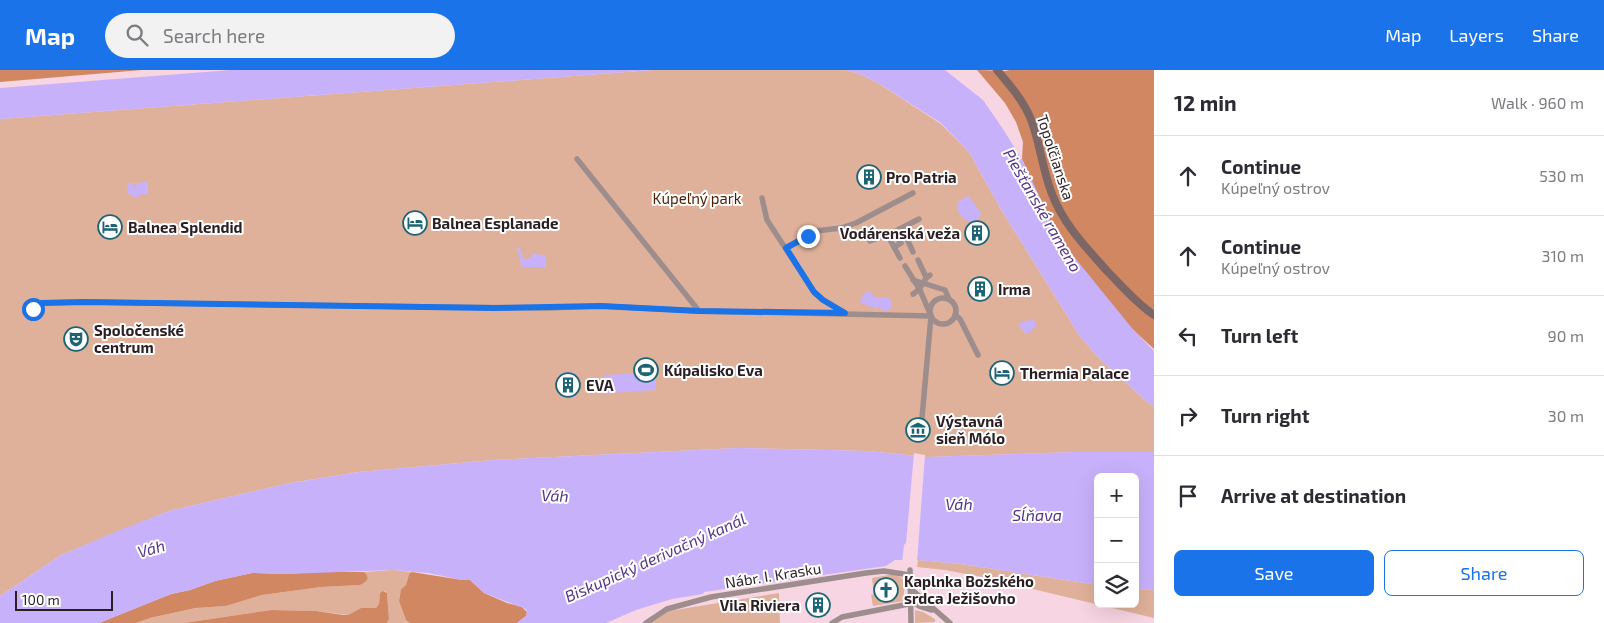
<!DOCTYPE html>
<html lang="en">
<head>
<meta charset="utf-8">
<style>
	body { margin:0; font-family:"Exo 2",sans-serif; background:#f2f2f3; color:#2b2b33 }
	.controls { position:absolute; right:15px; bottom:15px; display:grid; overflow:hidden; border-radius:8px; box-shadow:0 5px 20px #0002 }
	.controls button { width:45px; height:45px; display:grid; place-items:center; padding:0; border:0; border-bottom:1px solid #e1e1e2; background:#fff; color:#2b2b33; font:25px sans-serif }
	.scale { position:absolute; left:15px; bottom:12px; width:98px; box-sizing:border-box; padding-left:5px; border:2px solid #2a1e23; border-top:0; font-size:14px; line-height:18px; white-space:nowrap; color:#2a1e23; -webkit-text-stroke:4px #fff; paint-order:stroke }
	.stop { position:absolute; width:15px; height:15px; margin:-11px; border:4px solid #1a73e8; border-radius:50%; background:#fff }
	.stop.end { background:#1a73e8; border-color:#fff; box-shadow:0 1px 5px #0008 }
	.list { margin:0; padding:0; list-style:none }
	h2 { display:flex; justify-content:space-between; align-items:center; height:65px; margin:0; padding:0 20px; font-size:21px }
	h2 small { font-size:16px; font-weight:400; color:#7c7c81 }
	.list li { display:grid; grid-template-columns:32px 1fr auto; gap:15px; align-items:center; box-sizing:border-box; height:80px; padding:0 20px; border-top:1px solid #e1e1e2 }
	.list b { display:block; font-size:19px; white-space:nowrap }
	.list p { margin:0; font-size:16px; white-space:nowrap; color:#7c7c81 }
	.list em { font-size:16px; font-style:normal; color:#7c7c81 }
	.actions { display:flex; gap:10px; padding:15px 20px }
	.actions a { flex:1; padding:11px 0; border:1px solid #1a73e8; border-radius:8px; text-align:center; font-size:18px; color:#1a73e8 }
	.actions .main { background:#1a73e8; color:#fff }
	.icon { flex:none; width:28px; height:28px; fill:none; stroke:currentColor; stroke-width:2; stroke-linecap:round; stroke-linejoin:round }
	.map { position:relative; flex:none; width:1154px; height:553px; overflow:hidden }
	header { display:flex; align-items:center; gap:30px; box-sizing:border-box; height:70px; padding:0 25px; background:#1a73e8; color:#fff }
	header strong { font-size:24px }
	nav { display:flex; gap:28px; margin-inline-start:auto; font-size:18px }
	.search { width:350px; height:45px; background:#f2f2f3; display:flex; align-items:center; gap:12px; box-sizing:border-box; padding:0 18px; border-radius:28px; color:#7c7c81; font-size:19px }
	main { display:flex }
	aside { flex:1; background:#fff }
	.map>svg:first-child { display:block }
</style>
</head>
<body>
<header>
<strong>Map</strong>
<div class="search"><svg class="icon" aria-label="search" viewBox="0 0 24 24"><circle cx="10" cy="10" r="6"/><path d="M15 15l6 6"/></svg>Search here</div>
<nav><a>Map</a><a>Layers</a><a>Share</a></nav>
</header>
<main>
<div class="map">
<svg width="1154" height="553" viewBox="0 0 1154 553">
	<rect width="100%" height="100%" fill="#f7d5e2"/>
	<g fill="#e0b19a">
		<path d="M653,0h194l15,5 16,8 63,41 28,28 30,54 80,129 18,21 50,46 7,4v46h-78l-149,5 -59,-6 -130,-3 -245,12 -134,12 -69,11 -121,28 -108,44 -61,41v-477z"/>
		<path d="M918,490l43,4 137,21v19h37v-15l19,1v28l-172,-41 -37,-7 -28,-3z"/>
		<path d="M393,500l19,2 -3,2 -3,11 -5,4 -2,12 7,19 4,3h-23l2,-4 -2,-26 -2,-2 -5,2 -1,12 -3,3h-15l-13,7 -32,-4 -45,-1 -87,13h-48l14,-5 47,-10 29,-2 36,-11 59,-8 39,-2 6,-11 -2,-2z"/>
		<path d="M894,504l8,4 2,5v18l-31,5 -2,-11 3,-1 -2,-16z"/>
		<path d="M779,523l1,30h-132l21,-12z"/>
		<path d="M915,540l8,2 12,7v3l-20,1z"/>
	</g>
	<g fill="#d18761">
		<path d="M0,0h142l-142,12z"/>
		<path d="M977,0l28,1 5,-1h144v279l-36,-33 -29,-36 -45,-67 -22,-54 1,-17 -7,-20 -11,-19z"/>
		<path d="M315,502h49c7,6 2,10 -4,13l-39,2 -59,8 -36,11 -30,2 -46,10 -14,5h-37l72,-29 19,-4 25,-9 37,-8 35,1z"/>
		<path d="M412,502l50,8h8l14,13 23,10 15,4 5,5 -1,4 -9,7h-107l-4,-3 -7,-19 2,-12 5,-4 3,-11z"/>
		<path d="M383,521l4,2 2,26 -2,4h-203l87,-13 45,1 27,4h5l13,-7h15l3,-4 1,-11z"/>
	</g>
	<g fill="#c8b1fb">
		<path d="M231,0h422l-653,49v-31z"/>
		<path d="M847,0h98l38,30 20,29 21,34 34,74 73,90 23,24v55l-7,-4 -50,-46 -18,-21 -80,-129 -30,-54 -28,-29 -63,-40 -16,-8z"/>
		<path d="M147,112l1,12 -10,1 -1,3h-3l-1,-3 -5,-1 -1,-11h6l2,7 1,-1v-6z"/>
		<path d="M968,126l2,2 11,15 -2,5 -8,5c-8,-4 -17,-12 -12,-22z"/>
		<path d="M517,178h3l4,11 7,-1 1,-4 13,1 1,12h-25l-1,-11z"/>
		<path d="M870,221l4,6 15,1 3,5 -1,5 -4,3 -6,-1 -1,-4 -5,3 -5,-3 -9,-3 -1,-2c2,-5 4,-9 10,-10z"/>
		<path d="M1030,250l6,1 -1,6 -6,6h-4l-5,-6 -1,-4z"/>
		<path d="M574,302l2,25 -14,1 -2,-25z"/>
		<path d="M655,302l1,18 -47,3 -2,2 -1,-2h-2l-1,-17h3l-1,-2 3,1z"/>
		<path d="M738,378l130,3 59,6 149,-5h78v138l-19,-1v-112h-37v108l-137,-21 -43,-4h-23l-9,6 -182,26 -1,2 -31,5 -36,11 -30,13h-89l9,-7 1,-4 -1,-3 -42,-16 -14,-13h-8l-34,-7 -35,-3 -106,4 -35,-1 -37,8 -25,9 -19,4 -72,29h-99v-27l61,-41 59,-25 49,-19 121,-28 69,-11 134,-12z"/>
	</g>
	<path fill="#f7d5e2" d="M914,383l11,2 -7,94 -1,14h-15l2,-18 2,-2z"/>
	<g fill="none" stroke-linecap="round" stroke-linejoin="round">
		<g stroke="#9d8d8d" stroke-width="5.5">
			<path d="M577,89l122,152"/>
			<path d="M762,128l5,22 47,72 9,8 22,13"/>
			<path d="M902,158l11,24"/>
			<path d="M894,162l7,11 -7,4 6,11"/>
			<path d="M887,164l7,13"/>
			<path d="M870,171l24,-9 25,-13"/>
			<path d="M786,178l30,-17 25,-3 15,-5 57,-30"/>
			<path d="M918,190l8,17"/>
			<path d="M905,196l15,24 11,26 -9,102"/>
			<path d="M913,210l32,10 4,9"/>
			<path d="M913,224c12,-7 9,-15 17,-19"/>
			<circle cx="943" cy="241" r="13"/>
			<path d="M33,239l8,-6 44,-1 352,5 112,1 52,-2 98,5 232,5"/>
			<path d="M955,245l5,4 18,36"/>
			<path d="M910,500l1,53"/>
			<path d="M910,518l40,35"/>
			<path d="M914,533l5,3 13,4"/>
			<path d="M646,553l21,-14 44,-12 155,-24 18,-2 26,4"/>
			<path d="M832,553l10,-6 72,-14"/>
		</g>
		<path stroke="#7c6666" stroke-width="8" d="M997,0c12,14 25,29 33,47 10,24 12,52 22,77 12,31 33,52 55,77 15,15 29,32 47,44"/>
	</g>
	<g fill="none" stroke-linecap="round" stroke-linejoin="round">
		<path stroke="#1a73e8" stroke-width="6" d="M33,239l8,-6 43,-1 409,6 108,-2 98,5 146,2 -22,-13 -9,-8 -28,-44 22,-12"/>
	</g>
	<defs>
		<g id="building-ring" transform="scale(1.25)"><circle r="9.5" fill="#fff" stroke="#1c6373" stroke-width="1.5"/><path d="M-4-6H4V6H1V3H-1V6H-4ZM-2.5-4.3h1.7v1.8h-1.7ZM.8-4.3h1.7v1.8H.8ZM-2.5-1h1.7V.8h-1.7ZM.8-1h1.7V.8H.8Z" fill="#1c6373"/></g>
		<g id="hotel-ring" transform="scale(1.25)"><circle r="9.5" fill="#fff" stroke="#1c6373" stroke-width="1.5"/><path d="M-6-4.5h1.5V1H6V5H4.5V3h-9V5H-6ZM-4 0a1.8 1.8 0 1 1 3.6 0ZM.5 0V-2.5h3Q6-2.5 6 0Z" fill="#1c6373"/></g>
		<g id="theatre-ring" transform="scale(1.25)"><circle r="9.5" fill="#fff" stroke="#1c6373" stroke-width="1.5"/><path d="M-5-5.5Q0-4 5-5.5V0Q5 5 0 6Q-5 5-5 0ZM-3.3-2.5H-1v1.5H-3.3ZM1-2.5H3.3v1.5H1ZM-2.8 1Q0 5.5 2.8 1Z" fill="#1c6373"/></g>
		<g id="stadium-ring" transform="scale(1.25)"><circle r="9.5" fill="#fff" stroke="#1c6373" stroke-width="1.5"/><path d="M0-5a6.5 5 0 1 0 0 10a6.5 5 0 1 0 0-10ZM-3.5-1.8h7v3.6h-7Z" fill="#1c6373"/></g>
		<g id="museum-ring" transform="scale(1.25)"><circle r="9.5" fill="#fff" stroke="#1c6373" stroke-width="1.5"/><path d="M0-6L6-3V-2H-6V-3ZM-5-1h2V3h-2ZM-1-1h2V3h-2ZM3-1h2V3H3ZM-6 4H6V6H-6Z" fill="#1c6373"/></g>
		<g id="church-ring" transform="scale(1.25)"><circle r="9.5" fill="#fff" stroke="#1c6373" stroke-width="1.5"/><path d="M-1.2-6h2.4v3.5h3.3v2.4h-3.3V6h-2.4V-.1h-3.3v-2.4h3.3Z" fill="#1c6373"/></g>
	</defs>
	<g fill-rule="evenodd">
		<use href="#building-ring" x="869" y="107"/>
		<use href="#hotel-ring" x="415" y="153"/>
		<use href="#hotel-ring" x="110" y="157"/>
		<use href="#building-ring" x="977" y="163"/>
		<use href="#building-ring" x="980" y="219"/>
		<use href="#theatre-ring" x="76" y="269"/>
		<use href="#stadium-ring" x="646" y="300"/>
		<use href="#hotel-ring" x="1002" y="303"/>
		<use href="#building-ring" x="568" y="315"/>
		<use href="#museum-ring" x="918" y="360"/>
		<use href="#church-ring" x="886" y="520"/>
		<use href="#building-ring" x="818" y="535"/>
	</g>
	<g text-anchor="middle" dominant-baseline="central" stroke-width="4" stroke-linejoin="round" paint-order="stroke">
		<g font-size="15" fill="#2a1e23" stroke="#fff">
			<text transform="translate(1056 87) rotate(72)">Topoľčianska</text>
			<text transform="translate(773 505) rotate(-9)">Nábr. I. Krasku</text>
		</g>
		<g font-size="15" font-weight="bold" fill="#2a1e23" stroke="#fff" text-anchor="start">
			<text x="886" y="107">Pro Patria</text>
			<text x="432" y="153">Balnea Esplanade</text>
			<text x="128" y="157">Balnea Splendid</text>
			<text x="960" y="163" text-anchor="end">Vodárenská veža</text>
			<text x="998" y="219">Irma</text>
			<text x="94" y="260">Spoločenské<tspan x="94" dy="17">centrum</tspan></text>
			<text x="664" y="300">Kúpalisko Eva</text>
			<text x="1020" y="303">Thermia Palace</text>
			<text x="586" y="315">EVA</text>
			<text x="936" y="351">Výstavná<tspan x="936" dy="17">sieň Mólo</tspan></text>
			<text x="904" y="511">Kaplnka Božského<tspan x="904" dy="17">srdca Ježišovho</tspan></text>
			<text x="800" y="535" text-anchor="end">Vila Riviera</text>
		</g>
		<g font-size="15" fill="#4c1d00" stroke="#fff">
			<text x="697" y="128">Kúpeľný park</text>
		</g>
		<g font-size="16" font-style="italic" fill="#553488" stroke="#fff">
			<text transform="translate(1043 140) rotate(60)">Piešťanské rameno</text>
			<text transform="translate(555 425) rotate(2)">Váh</text>
			<text x="959" y="433">Váh</text>
			<text x="1037" y="444">Sĺňava</text>
			<text transform="translate(151 478) rotate(-16)">Váh</text>
			<text transform="translate(655 487) rotate(-24)">Biskupický derivačný kanál</text>
		</g>
	</g>
</svg>
<div class="controls">
<button>+</button>
<button>−</button>
<button><svg class="icon" aria-label="layers" viewBox="0 0 24 24"><path d="M12 4l9 5-9 5-9-5zM3 14l9 5 9-5"/></svg></button>
</div>
<div class="scale">100 m</div>
<div class="stop" style="left:33px;top:239px"></div>
<div class="stop end" style="left:808px;top:166px"></div>
</div>
<aside>
<h2>12 min<small>Walk · 960 m</small></h2>
<ul class="list">
<li><svg class="icon" aria-label="ahead" viewBox="0 0 24 24"><path d="M12 20V5M6 11l6-6 6 6"/></svg><div><b>Continue</b><p>Kúpeľný ostrov</p></div><em>530 m</em></li>
<li><svg class="icon" aria-label="ahead" viewBox="0 0 24 24"><path d="M12 20V5M6 11l6-6 6 6"/></svg><div><b>Continue</b><p>Kúpeľný ostrov</p></div><em>310 m</em></li>
<li><svg class="icon" aria-label="left" viewBox="0 0 24 24"><path d="M17 20v-9H6M10 6l-5 5 5 5"/></svg><div><b>Turn left</b></div><em>90 m</em></li>
<li><svg class="icon" aria-label="right" viewBox="0 0 24 24"><path d="M7 20v-9h11M14 6l5 5-5 5"/></svg><div><b>Turn right</b></div><em>30 m</em></li>
<li><svg class="icon" aria-label="arrive" viewBox="0 0 24 24"><path d="M6 21V4h12l-3 4 3 4H6"/></svg><div><b>Arrive at destination</b></div></li>
</ul>
<div class="actions"><a class="main">Save</a><a>Share</a></div>
</aside>
</main>
</body>
</html>
